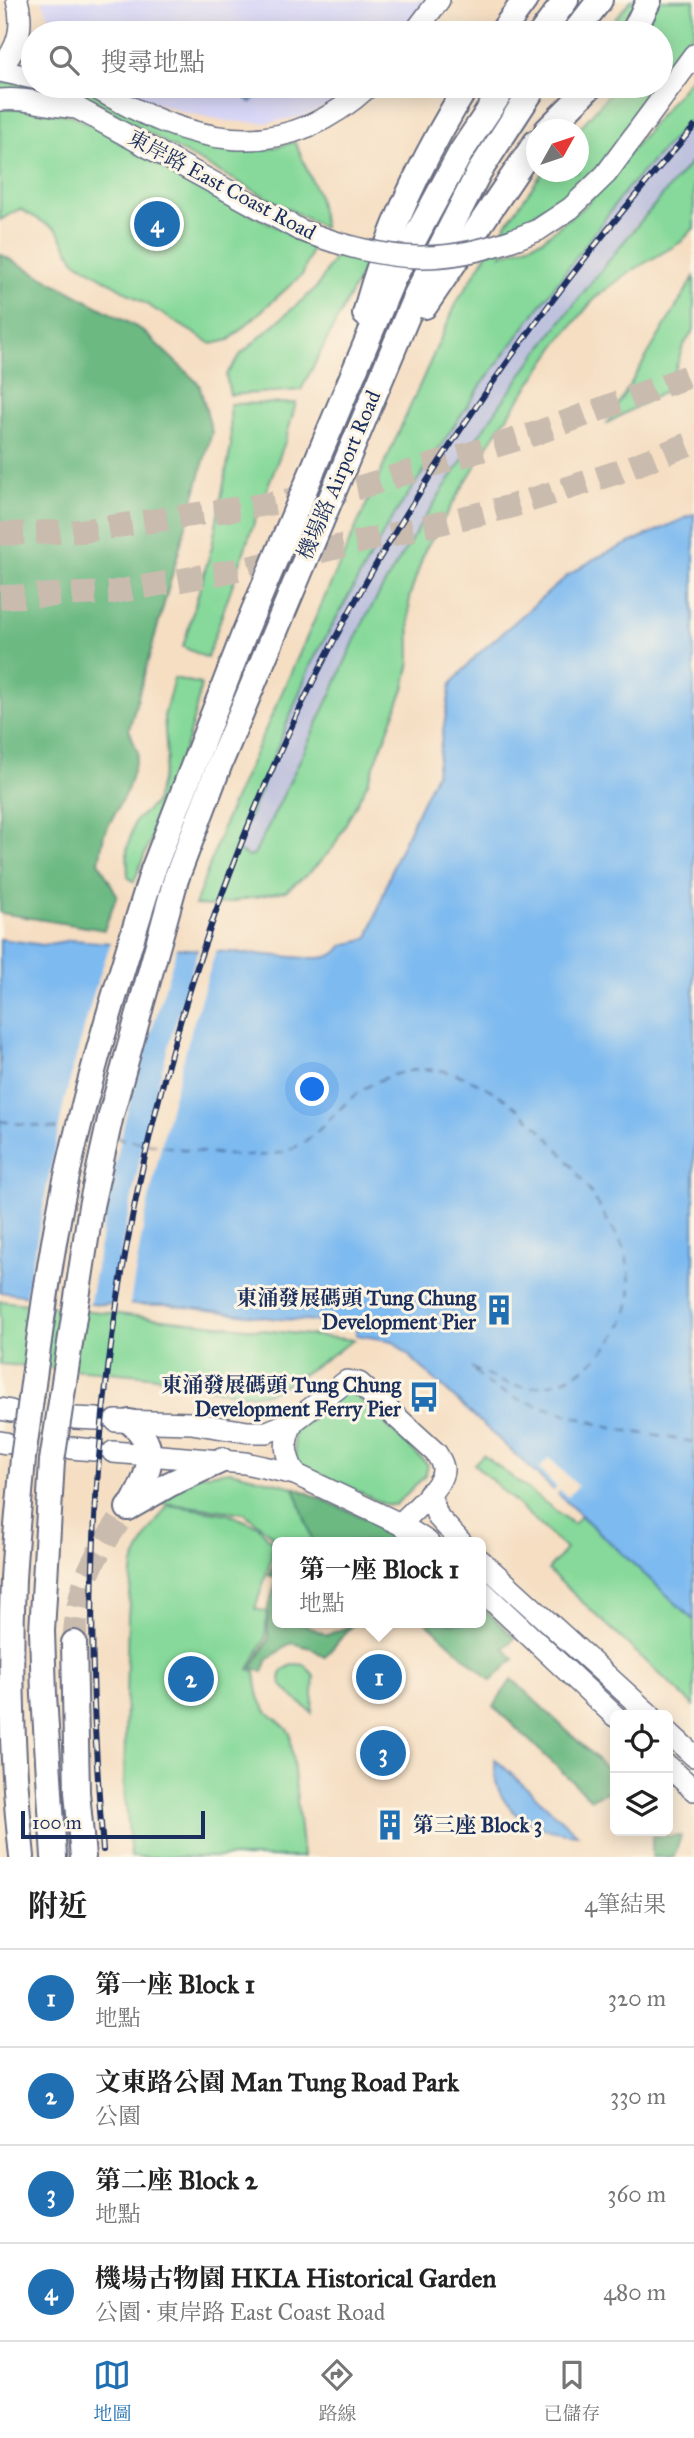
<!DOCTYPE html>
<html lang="zh-TW">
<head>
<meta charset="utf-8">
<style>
	body { margin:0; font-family:"IM FELL Great Primer","Noto Serif TC",serif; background:#f6f6f6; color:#222 }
	.controls { position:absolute; right:21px; bottom:21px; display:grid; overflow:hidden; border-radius:10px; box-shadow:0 4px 18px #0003 }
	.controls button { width:63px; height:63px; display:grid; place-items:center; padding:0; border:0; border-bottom:2px solid #e0e0e0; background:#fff; color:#222; font:35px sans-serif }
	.compass { position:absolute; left:526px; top:119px; width:63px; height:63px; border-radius:50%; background:#fff; box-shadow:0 4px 18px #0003; rotate:50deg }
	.scale { position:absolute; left:21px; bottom:18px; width:184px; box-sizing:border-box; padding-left:7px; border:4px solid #1b2f5e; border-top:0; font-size:19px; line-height:24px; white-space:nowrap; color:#1b2f5e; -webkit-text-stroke:5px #fcf5e5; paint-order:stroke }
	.you { position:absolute; left:313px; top:1090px; width:24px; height:24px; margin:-18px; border:5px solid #fff; border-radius:50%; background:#1a73e8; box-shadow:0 0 0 10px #1a73e833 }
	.badge { display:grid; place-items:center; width:46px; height:46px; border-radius:50%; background:#1f6fb2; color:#fff; font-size:23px; font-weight:700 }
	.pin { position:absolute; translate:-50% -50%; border:4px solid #fff; box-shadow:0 2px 7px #0006 }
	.popup { position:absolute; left:272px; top:1537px; width:214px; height:91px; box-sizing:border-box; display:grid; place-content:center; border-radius:10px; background:#fff; filter:drop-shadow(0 2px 5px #0005); font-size:23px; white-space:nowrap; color:#767676 }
	.popup b { font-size:26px; color:#222 }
	.popup::after { content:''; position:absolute; left:50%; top:100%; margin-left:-14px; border:14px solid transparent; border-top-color:#fff }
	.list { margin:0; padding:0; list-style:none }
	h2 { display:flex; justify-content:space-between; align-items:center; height:91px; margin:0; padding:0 28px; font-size:30px }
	h2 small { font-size:23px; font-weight:400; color:#767676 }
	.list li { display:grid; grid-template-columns:46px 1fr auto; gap:21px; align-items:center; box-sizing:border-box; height:98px; padding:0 28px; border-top:2px solid #e0e0e0 }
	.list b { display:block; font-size:26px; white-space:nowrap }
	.list p { margin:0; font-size:23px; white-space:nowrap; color:#767676 }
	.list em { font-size:23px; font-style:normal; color:#767676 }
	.icon { flex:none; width:38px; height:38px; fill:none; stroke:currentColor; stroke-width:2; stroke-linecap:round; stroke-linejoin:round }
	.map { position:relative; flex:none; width:694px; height:1857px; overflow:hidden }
	.search { position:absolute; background:#fff; box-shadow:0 4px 18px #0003; left:21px; right:21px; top:21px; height:77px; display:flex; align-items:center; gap:18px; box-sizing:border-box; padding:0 24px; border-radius:38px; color:#767676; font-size:26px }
	.sheet { height:483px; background:#fff }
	nav { display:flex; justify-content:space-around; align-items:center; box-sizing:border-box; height:98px; border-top:2px solid #e0e0e0; background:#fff; font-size:19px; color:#767676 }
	nav a { display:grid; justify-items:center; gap:4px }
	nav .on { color:#1f6fb2 }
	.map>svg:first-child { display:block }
</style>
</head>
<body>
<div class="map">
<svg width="694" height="1857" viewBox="0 0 694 1857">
	<rect width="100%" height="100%" fill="#fcf5e5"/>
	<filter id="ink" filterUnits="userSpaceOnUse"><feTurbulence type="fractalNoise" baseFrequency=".0143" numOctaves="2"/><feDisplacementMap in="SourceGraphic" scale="14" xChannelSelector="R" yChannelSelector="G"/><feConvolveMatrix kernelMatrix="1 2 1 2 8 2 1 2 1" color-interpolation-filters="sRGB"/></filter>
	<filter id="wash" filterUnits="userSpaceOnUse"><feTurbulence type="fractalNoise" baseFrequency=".00686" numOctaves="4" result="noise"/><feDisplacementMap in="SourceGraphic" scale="28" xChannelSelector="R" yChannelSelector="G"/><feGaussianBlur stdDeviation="1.57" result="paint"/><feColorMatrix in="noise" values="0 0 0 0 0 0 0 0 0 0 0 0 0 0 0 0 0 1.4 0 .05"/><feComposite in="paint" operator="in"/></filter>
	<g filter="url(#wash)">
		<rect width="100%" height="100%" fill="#f5dec2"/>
		<g fill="#d8d7f8">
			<path d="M42,0h383l-23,33h-346z"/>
			<path d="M123,86h232l-18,14 -32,16 -41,7 -37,-2 -43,-9 -35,-11z"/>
		</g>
		<path fill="#bfc2dd" d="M694,116v43l-61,69 -186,256 -81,133 -112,238 -5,2 -9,-3 -4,-4 75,-186 78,-141 91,-136 146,-197z"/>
		<g fill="#86d99a" stroke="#50847c" stroke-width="2">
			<path d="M631,0h63v31l-33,47v-45h-58z"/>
			<path d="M694,74v42l-68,74 -146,197 -91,136 -78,141 -75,186 13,7 5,-2c27,-54 52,-108 78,-163 11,-25 22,-52 35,-77 92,-163 204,-316 327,-456v69l-13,14 -53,31 -32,24 -36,43 -74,108 -61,102 -16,48 1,64 -6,27 -37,95 -34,64 -23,24 -24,19 -76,15 -15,-1 33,-92 229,-511 49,-78 37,-52h35v-42l38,-44h39l-50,76 -50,41 -11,4 -29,22 -13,26 40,-15 46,-37z"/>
			<path d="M7,82c17,2 41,4 54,17l-61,-6v-9z"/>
			<path d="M70,86h13l154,63h31l27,-7 23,53 6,33 -153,-82z"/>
			<path d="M519,86h7l-144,273 -9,-5 62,-127 39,-73z"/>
			<path d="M0,107l71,8 31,15 77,48 134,67 -10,29 -74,66 -17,4 -137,-83 -18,-31 -37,-21 -20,11z"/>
			<path d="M337,253l30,9 -66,128 -71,5 -4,-20 15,-21 76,-67z"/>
			<path d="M694,277v53l-11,16 -14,43 -62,34z"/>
			<path d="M296,403l-11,39 -28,72 -50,144 -24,-11 29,-101 19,-100 -1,-42z"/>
			<path d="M174,678l27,6c-11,67 -43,135 -67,198l-6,-5 -1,-28 8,-28 20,-18 12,-45 -3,-42z"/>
			<path d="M0,1301l354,39c-18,11 -74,53 -92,54 -29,3 -61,-10 -90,-15 -57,-9 -115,-10 -172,-15z"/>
			<path d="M346,1392l8,2 74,71 -3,11 -30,29 -11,-1 -87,-41 -4,-30z"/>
			<path d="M483,1455l90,69 8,-8 113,104v86l-146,-136 18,-21 -92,-85z"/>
			<path d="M230,1471l64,16 19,55h-35l-1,21 -2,-1 -3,-27 -28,-22 -89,-11 45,-27z"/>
			<path d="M168,1505l60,9 30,12 14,16 -1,18 -16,49 12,3 -2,27 -16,30 6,3c2,17 3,33 17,44 8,6 12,9 18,17l13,124h-172l-7,-73 4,-169 5,-51 16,-32z"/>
			<path d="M294,1664l11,1 9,10 -2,38c-11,-12 -53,-34 -18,-49z"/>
		</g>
		<g fill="#6cb982" stroke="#447470" stroke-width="2">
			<path d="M0,254l142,76 57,54 13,48 -83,297 9,24 -10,35 -24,46 -5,28 18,33 -13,35 -104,-17z"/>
			<path d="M294,1487l80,35 33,20h-94z"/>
			<path d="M275,1562l3,1v60h22l27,12 25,-10 -27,32 -14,-9 -20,-5 -23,16 -5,13 -11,-4 16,-28v-33l9,-27 -8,-5z"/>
			<path d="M481,1606l34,32 -11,10 10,11 -23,22 -64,-58h53z"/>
			<path d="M512,1679l103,97v17l-4,-3 -20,9 -98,-93z"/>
			<path d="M652,1836h29l-7,21h-22z"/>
		</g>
		<g fill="#7dbaf0" stroke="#4c74a7" stroke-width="2">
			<path d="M231,86h33l-13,16z"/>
			<path d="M694,514v1106l-301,-279 -37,-6v-8l-5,-4 -72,-4 -110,-14 -82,-1 -87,-12v-353l43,6 29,-5 233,18c15,0 28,2 37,-12l26,-8 28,-80 40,-85 15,-89 26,-29 90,-79 29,-18z"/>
			<path d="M495,1759l82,75c-34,-2 -72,-15 -81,-53 -1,-7 -1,-15 -1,-22z"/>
		</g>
		<g fill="#f5dec2">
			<path d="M112,939l66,5 -53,175 -19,90 -17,98 -64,-8 39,-197 30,-110z"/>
			<path d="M199,946l18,1 -25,80 -26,97 -22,98 -15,87h-17l10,-62 24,-118 23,-85z"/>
			<path d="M549,1458l29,28 -10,11 -8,-7 -5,6 -3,-3 5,-6 -18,-18z"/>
		</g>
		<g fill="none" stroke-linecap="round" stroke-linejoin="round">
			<g stroke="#38598a" stroke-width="2" stroke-dasharray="9 7" stroke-linecap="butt">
				<path d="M0,1121l66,9"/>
				<path d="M116,1138c44,6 134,28 173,12 27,-11 43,-36 65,-54 29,-23 69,-34 105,-21 67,24 117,89 151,150 5,8 12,18 15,28 3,9 7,38 5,47 -9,46 -54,86 -100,87 -22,1 -41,-11 -60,-20l19,18 28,14 98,30 79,13"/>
			</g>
		</g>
	</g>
	<g filter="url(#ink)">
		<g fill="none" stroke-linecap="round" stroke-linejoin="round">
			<g stroke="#c9bbae" stroke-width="24" stroke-dasharray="24 12" stroke-linecap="butt">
				<path d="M0,534l82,-3 186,-27 89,-16 177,-54 160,-60"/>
				<path d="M0,597l109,-4 139,-25 261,-61 109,-35 76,-30"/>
				<path d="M74,1643c5,-65 18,-83 54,-135"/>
			</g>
			<g stroke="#676c81" stroke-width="24">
				<g id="major">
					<path d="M414,33l25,-33"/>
					<path d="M0,68c19,-20 24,-42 17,-68"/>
					<path d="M0,71l33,7"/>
					<path d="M55,86l10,5 12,17 223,122"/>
					<path d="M92,86c95,56 186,84 277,0"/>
					<path d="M0,100c27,-3 51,7 77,8"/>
					<path d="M538,230l33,-22 35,-34 88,-119"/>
					<path d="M0,1409l11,2"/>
					<path d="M74,1418l23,1"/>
					<path d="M116,1421l75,2 57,9h19l27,-11 53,-40 12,2 77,70c3,5 7,10 7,16 1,16 -32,44 -43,55"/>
					<path d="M294,1421c-12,20 -9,34 1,53"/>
					<path d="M0,1442l6,1"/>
					<path d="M71,1448l23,2"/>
					<path d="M113,1452l132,11 50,11 105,50 28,18"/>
					<path d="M429,1493l9,24 23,25"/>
					<path d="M480,1560l170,155"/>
					<path d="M480,1589l135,127"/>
					<path d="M668,1732l26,24"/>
					<path d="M668,1766l26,24"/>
				</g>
			</g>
			<g stroke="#676c81" stroke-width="28">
				<g id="highway">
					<path d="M501,33l24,-33"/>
					<path d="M541,33l25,-33"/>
					<path d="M574,33l26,-33"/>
					<path d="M633,33l16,-33"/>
					<path d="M547,130l44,-44"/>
					<path d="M425,306l111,-164"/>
					<path d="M365,314c21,-80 58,-157 102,-228"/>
					<path d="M153,870l91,-236 149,-355 68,-127 44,-66"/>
					<path d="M176,879l44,-116 196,-468 63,-123 56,-86"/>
					<path d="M130,1422c31,25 19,53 2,83"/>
					<path d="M52,1461l-10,170 2,64 10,162"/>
					<path d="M128,1508l42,-24 52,-24"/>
					<path d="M74,1643l3,149 6,65"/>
					<path d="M22,1857c-10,-91 -13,-185 -9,-277 2,-41 7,-82 10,-122"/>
				</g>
			</g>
			<use href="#major" stroke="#fff" stroke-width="21"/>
			<use href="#highway" stroke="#fff" stroke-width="24"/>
			<g stroke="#1b2f5e" stroke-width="6">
				<path id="rail" d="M103,1850c-8,-103 -14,-207 -9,-311 15,-354 119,-707 303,-1010 87,-143 187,-277 297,-402"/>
			</g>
			<use href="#rail" stroke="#fcf5e5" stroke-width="3.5" stroke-dasharray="10" stroke-linecap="butt"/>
			<g stroke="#676c81" stroke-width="24" stroke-linecap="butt">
				<path id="major-bridge" d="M300,230c92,34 148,38 238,0"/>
			</g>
			<g stroke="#676c81" stroke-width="28" stroke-linecap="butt">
				<g id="highway-bridge">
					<path d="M23,1458c12,-86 22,-173 39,-259 23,-111 57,-220 91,-329"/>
					<path d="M52,1461l39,-255 20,-91 65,-236"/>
				</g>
			</g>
			<use href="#major-bridge" stroke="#fff" stroke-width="21"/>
			<use href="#highway-bridge" stroke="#fff" stroke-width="24"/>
		</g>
	</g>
	<defs>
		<g id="building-bare" transform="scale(2.415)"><path d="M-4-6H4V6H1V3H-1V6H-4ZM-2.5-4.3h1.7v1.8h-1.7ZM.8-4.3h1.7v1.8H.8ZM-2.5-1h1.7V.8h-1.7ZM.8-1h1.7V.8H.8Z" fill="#1f6fb2" stroke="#fcf5e5" stroke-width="2.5" paint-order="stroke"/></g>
		<g id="bus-bare" transform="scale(2.415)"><path d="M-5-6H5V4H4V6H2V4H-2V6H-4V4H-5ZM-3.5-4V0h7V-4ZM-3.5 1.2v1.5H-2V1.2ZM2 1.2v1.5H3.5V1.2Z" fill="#1f6fb2" stroke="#fcf5e5" stroke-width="2.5" paint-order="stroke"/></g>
	</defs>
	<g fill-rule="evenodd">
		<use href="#building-bare" x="499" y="1310"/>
		<use href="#bus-bare" x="424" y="1397"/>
		<use href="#building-bare" x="390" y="1825"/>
	</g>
	<g text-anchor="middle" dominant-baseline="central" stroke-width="6" stroke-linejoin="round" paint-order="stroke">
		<g font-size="21" fill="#1b2f5e" stroke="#fcf5e5">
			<text transform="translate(222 185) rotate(28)">東岸路 East Coast Road</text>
			<text transform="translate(339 475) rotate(-67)">機場路 Airport Road</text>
		</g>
		<g font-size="21" font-weight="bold" fill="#1b2f5e" stroke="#fcf5e5" text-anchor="end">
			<text x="476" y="1298">東涌發展碼頭 Tung Chung<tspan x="476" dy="24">Development Pier</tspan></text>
			<text x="401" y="1385">東涌發展碼頭 Tung Chung<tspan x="401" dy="24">Development Ferry Pier</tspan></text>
			<text x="413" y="1825" text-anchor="start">第三座 Block 3</text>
		</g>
	</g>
</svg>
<div class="controls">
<button><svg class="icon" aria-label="locate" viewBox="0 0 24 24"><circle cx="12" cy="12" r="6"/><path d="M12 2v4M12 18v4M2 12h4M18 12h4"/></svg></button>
<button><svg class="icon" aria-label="layers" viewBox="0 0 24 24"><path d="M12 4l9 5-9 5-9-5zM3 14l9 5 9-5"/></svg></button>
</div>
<svg class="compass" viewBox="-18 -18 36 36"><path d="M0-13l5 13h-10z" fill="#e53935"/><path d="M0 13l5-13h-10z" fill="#767676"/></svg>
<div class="scale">100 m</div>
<div class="you"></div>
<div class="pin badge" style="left:379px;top:1677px">1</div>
<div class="popup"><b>第一座 Block 1</b>地點</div>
<div class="pin badge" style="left:191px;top:1679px">2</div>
<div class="pin badge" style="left:383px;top:1753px">3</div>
<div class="pin badge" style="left:157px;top:224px">4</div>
<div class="search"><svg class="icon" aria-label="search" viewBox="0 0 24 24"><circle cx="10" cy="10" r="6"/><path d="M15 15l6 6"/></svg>搜尋地點</div>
</div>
<section class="sheet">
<h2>附近<small>4筆結果</small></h2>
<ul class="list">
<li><span class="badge">1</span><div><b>第一座 Block 1</b><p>地點</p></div><em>320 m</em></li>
<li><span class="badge">2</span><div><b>文東路公園 Man Tung Road Park</b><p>公園</p></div><em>330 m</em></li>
<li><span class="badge">3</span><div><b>第二座 Block 2</b><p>地點</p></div><em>360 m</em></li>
<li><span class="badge">4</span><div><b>機場古物園 HKIA Historical Garden</b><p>公園 · 東岸路 East Coast Road</p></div><em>480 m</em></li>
</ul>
</section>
<nav>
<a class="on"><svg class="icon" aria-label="map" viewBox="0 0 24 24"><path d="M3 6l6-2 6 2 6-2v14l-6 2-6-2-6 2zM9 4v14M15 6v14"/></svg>地圖</a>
<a><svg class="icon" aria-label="directions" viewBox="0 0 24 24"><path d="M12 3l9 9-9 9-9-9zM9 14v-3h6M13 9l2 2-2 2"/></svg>路線</a>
<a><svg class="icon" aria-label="saved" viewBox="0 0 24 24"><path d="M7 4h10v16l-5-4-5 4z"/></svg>已儲存</a>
</nav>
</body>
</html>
